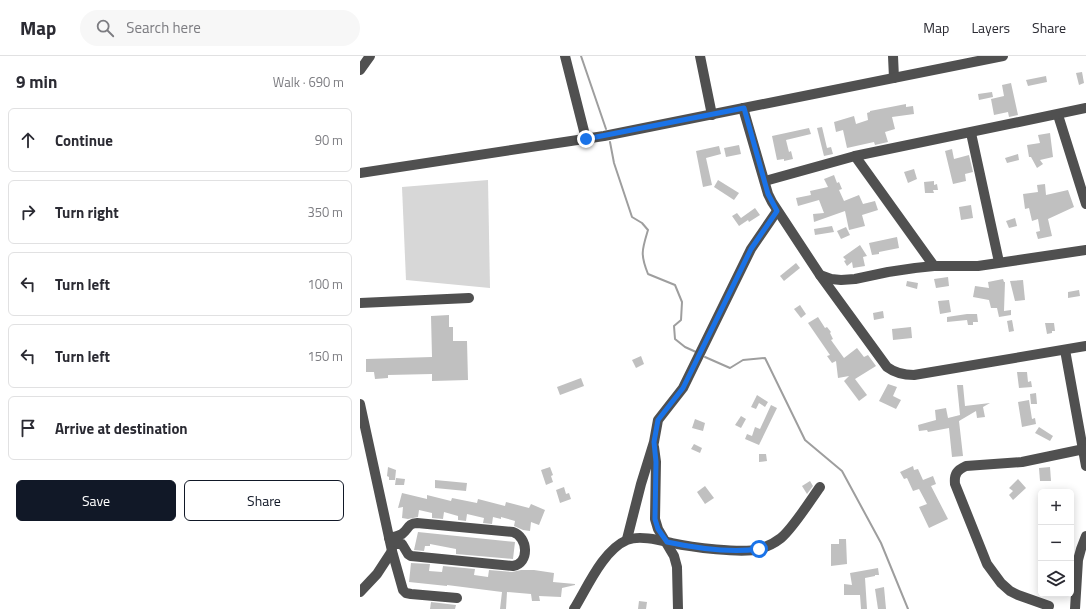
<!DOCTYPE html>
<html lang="en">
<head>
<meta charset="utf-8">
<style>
	body { margin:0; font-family:"Titillium Web",sans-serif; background:#f7f7f7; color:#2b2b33 }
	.controls { position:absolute; right:12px; bottom:12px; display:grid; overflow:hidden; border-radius:6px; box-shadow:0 2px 10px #0003 }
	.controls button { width:36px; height:36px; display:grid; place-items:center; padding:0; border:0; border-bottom:1px solid #e1e1e2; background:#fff; color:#2b2b33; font:20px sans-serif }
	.stop { position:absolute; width:12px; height:12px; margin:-9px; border:3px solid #1a73e8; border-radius:50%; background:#fff }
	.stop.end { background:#1a73e8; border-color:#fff; box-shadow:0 1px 4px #0008 }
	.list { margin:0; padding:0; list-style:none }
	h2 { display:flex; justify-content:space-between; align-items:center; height:52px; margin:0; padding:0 16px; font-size:17px }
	h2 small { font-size:13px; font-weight:400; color:#7c7c81 }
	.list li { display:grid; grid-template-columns:26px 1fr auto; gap:12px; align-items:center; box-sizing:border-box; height:64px; margin:0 8px 8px; padding:0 8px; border:1px solid #e1e1e2; border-radius:6px }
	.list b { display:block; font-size:15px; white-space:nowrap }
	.list em { font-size:13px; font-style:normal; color:#7c7c81 }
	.actions { display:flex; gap:8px; padding:12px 16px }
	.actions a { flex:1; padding:9px 0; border:1px solid #111827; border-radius:6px; text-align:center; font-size:14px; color:#111827 }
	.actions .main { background:#111827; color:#fff }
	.icon { flex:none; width:22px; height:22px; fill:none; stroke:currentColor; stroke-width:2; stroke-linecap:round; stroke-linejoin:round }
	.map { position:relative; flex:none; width:726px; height:553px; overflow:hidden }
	header { display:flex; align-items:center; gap:24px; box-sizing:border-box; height:56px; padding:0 20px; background:#fff; border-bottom:1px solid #e1e1e2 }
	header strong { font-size:19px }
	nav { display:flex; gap:22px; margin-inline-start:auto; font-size:14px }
	.search { width:280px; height:36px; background:#f7f7f7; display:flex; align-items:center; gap:10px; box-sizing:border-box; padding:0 14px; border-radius:22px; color:#7c7c81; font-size:15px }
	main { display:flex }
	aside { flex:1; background:#fff }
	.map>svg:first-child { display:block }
</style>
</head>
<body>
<header>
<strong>Map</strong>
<div class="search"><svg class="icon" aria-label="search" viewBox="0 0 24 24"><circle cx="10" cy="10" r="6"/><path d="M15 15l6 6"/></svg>Search here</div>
<nav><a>Map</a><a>Layers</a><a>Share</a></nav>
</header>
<main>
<aside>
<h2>9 min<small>Walk · 690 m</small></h2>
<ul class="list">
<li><svg class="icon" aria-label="ahead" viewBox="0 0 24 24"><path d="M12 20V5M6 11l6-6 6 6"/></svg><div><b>Continue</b></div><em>90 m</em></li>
<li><svg class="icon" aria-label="right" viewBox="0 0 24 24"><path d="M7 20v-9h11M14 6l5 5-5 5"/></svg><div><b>Turn right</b></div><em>350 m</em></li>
<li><svg class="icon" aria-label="left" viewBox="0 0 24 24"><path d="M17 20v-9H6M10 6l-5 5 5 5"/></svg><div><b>Turn left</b></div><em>100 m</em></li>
<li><svg class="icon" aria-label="left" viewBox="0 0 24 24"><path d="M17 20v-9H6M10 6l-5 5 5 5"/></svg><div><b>Turn left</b></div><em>150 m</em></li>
<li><svg class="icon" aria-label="arrive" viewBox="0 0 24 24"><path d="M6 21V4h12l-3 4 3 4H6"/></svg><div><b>Arrive at destination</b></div></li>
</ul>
<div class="actions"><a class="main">Save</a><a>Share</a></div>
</aside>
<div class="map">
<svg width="726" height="553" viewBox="0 0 726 553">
	<rect width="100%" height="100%" fill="#fff"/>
	<path fill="#d7d7d7" d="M128,124l2,108 -84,-8 -4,-93z"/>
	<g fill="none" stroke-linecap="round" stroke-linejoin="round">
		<g stroke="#9e9e9e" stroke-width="2">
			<path d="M221,0l25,73"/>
			<path d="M250,86l4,21 18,54 10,6 6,7c-6,20 -8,24 0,44l27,11 7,17 -1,18 -7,6 1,13 10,8 11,5"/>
			<path d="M345,301l25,11 13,-8 22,-2 40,82 37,31 39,72 27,66"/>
		</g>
	</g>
	<g fill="#c0c0c0">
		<path d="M722,16l2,11 -5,2 -3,-12z"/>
		<path d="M686,20l1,6 -19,4 -2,-6z"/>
		<path d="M651,27l7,32 -9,2 -1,-5 -14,3 -3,-16 13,-3 -2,-11z"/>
		<path d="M632,36l1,5 -14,3 -1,-6z"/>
		<path d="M546,48v3l7,-1 1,8 -22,3 3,12 -10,3 3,10 -13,3 -1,-3 -27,6 -4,-18 -7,2 -2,-10 20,-6 2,8 12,-4 -1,-7 3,-1v-1z"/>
		<path d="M462,71l5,21 4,-1 2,7 -9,2 -7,-28z"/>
		<path d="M449,72l2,6 -25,6 3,12 2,-1 2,8 -9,2v-2l-7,1 -5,-24z"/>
		<path d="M690,77l3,24 -13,3 3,4 -6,4 -6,-11h-2l-2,-12 13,-2 -2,-8z"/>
		<path d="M379,89l2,9 -15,3 -2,-9z"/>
		<path d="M359,90l2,8 -15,4 6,27 -9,2 -7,-36z"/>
		<path d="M592,93l2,10 15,-4 4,17 -8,2 1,7 -13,3 -8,-33z"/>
		<path d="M658,98l1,6 -12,3 -2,-5z"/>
		<path d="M554,113l3,10 -9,4 -4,-11z"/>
		<path d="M474,119l3,8 2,-1 3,7 -3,1 5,11 15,-6 4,9 12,-3 3,9 -16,5 3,11 -16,4 -4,-19 -31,11 -1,-8 11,-1 -5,-13 -21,6 -2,-8 15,-3 -1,-4 18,-4 -4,-8z"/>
		<path d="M358,124l21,13 -5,7 -20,-13z"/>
		<path d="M574,125v4l3,-1 1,6h-5l1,3h-9l-1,-11z"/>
		<path d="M685,128l1,11 22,-5 6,17 -26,12 4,17 -14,3 -2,-7 4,-1 -2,-12 -6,2 -3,-13 -4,1 -2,-15 15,-2 -1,-7z"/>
		<path d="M611,149l2,13 -12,2 -2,-13z"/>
		<path d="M395,152l5,7 -11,7 -1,-2 -9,6 -7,-10 5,-3 4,5z"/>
		<path d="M655,162l2,8 -8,2 -3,-7z"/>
		<path d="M472,170l2,6 -19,3 -1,-6z"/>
		<path d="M486,171l4,8 -9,4 -4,-8z"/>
		<path d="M537,181l2,11 -20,4v2l-7,1 -3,-12z"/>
		<path d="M500,189l7,11 -4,1 2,9 -12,2 -1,-6 -5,4 -3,-5 2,-1 -3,-3z"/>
		<path d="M436,207l4,5 -16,13 -4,-5z"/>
		<path d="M588,221l1,9 -13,2 -2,-9z"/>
		<path d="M643,223l1,3h1l-1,29 7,-1v5l-12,2 -2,-9h-6l-2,-8 -16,-3 2,-11 14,2 -1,-6z"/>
		<path d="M663,224l2,20 -10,1 -5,-20z"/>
		<path d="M547,225l11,2 -1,6 -11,-3z"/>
		<path d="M719,234l1,6 -12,2v-6z"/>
		<path d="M589,244l2,12 -11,2 -2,-13z"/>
		<path d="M440,249l6,9 -5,4 -7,-9z"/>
		<path d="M523,255l1,7 -10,2 -1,-7z"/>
		<path d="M607,258h10l1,8h-5v3h-5l-1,-5 -20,2v-5z"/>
		<path d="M89,259v12h4v14h14l1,39 -36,1v-7l-44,1v3l-13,1 -1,-7h-8v-13l66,-2 -1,-41z"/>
		<path d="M458,261l7,11 2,-1 4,5 -1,1 3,6 -2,1 13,18 13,-10 7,9 4,-2 8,11 -21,13 12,16 -8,6 -15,-20 5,-5 -11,2 -2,-17 -4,2 -5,-7 3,-1 -22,-32z"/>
		<path d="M652,264l2,11 -5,1 -2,-11z"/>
		<path d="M685,267h9l1,8h-3v2l-5,1z"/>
		<path d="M551,271l1,11 -19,2 -1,-11z"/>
		<path d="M281,300l3,8 -8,4 -4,-8z"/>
		<path d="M657,316h10l1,10 3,-1 1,6 -13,1z"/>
		<path d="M221,322l3,8 -24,9 -3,-8z"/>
		<path d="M528,328l9,3 -4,9 8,4 -5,9 -17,-8z"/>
		<path d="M597,329h6l2,21 25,-3 -7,4 2,10 -8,1 -1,-7 -17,10 4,35 -11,1 -3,-29 -21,4 -1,-2 -8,1 -1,-6 18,-5 -1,-10 11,-2 2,10 12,-3z"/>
		<path d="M676,337l1,11h-6l-1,-10z"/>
		<path d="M397,339l11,7 -3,5 -6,-4 -3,6 -5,-2z"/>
		<path d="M669,344l3,19 3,-1 1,6 -14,3 -4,-25z"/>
		<path d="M411,349l6,3 -18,37 -14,-6 2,-5 5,2 3,-9 5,2z"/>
		<path d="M381,360l5,3 -5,9 -6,-3z"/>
		<path d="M335,363l10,4 -2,8 -11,-3z"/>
		<path d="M679,371l14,9 -3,5 -15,-8z"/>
		<path d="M334,388l8,4 -2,5 -9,-4z"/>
		<path d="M399,398h7l1,7 -8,1z"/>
		<path d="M553,410l1,4 4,-1 5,11 10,-4 3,8 -5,2 17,33 -19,9 -10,-21 8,-3 -8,-15 -6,2 -6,-13 -3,1 -4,-7z"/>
		<path d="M28,411l8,3 -1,10h-6v-3l-2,-1z"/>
		<path d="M190,411l3,8 -2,1 2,6 -7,3 -5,-15z"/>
		<path d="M690,411l1,14h-11l-1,-13z"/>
		<path d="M36,422l9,1 -1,6h-9z"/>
		<path d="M658,423l8,9 -13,12 -4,-5 4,-4 -4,-3z"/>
		<path d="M75,424l32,3 -1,8 -31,-3z"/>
		<path d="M450,425l3,5 -6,8 -5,-8z"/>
		<path d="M345,430l9,12 -9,6 -8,-12z"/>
		<path d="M204,431l2,7 3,-1 2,6 -11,4 -4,-13z"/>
		<path d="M42,437l25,6v-4l24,6 1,-3 25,5 1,-4 27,7 1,-4 23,6 2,-4 14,6 -6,15 -8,-3 -1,9 -7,-1 -9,-4 1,-5 -14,-4v2l-8,-2 -1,7 -9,-1 1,-5 -17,-4 -1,7 -8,-1v-4l-14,-4 -1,7 -11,-1v-5l-13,-3 -1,7 -10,2 -6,-1 1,-11 -5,1z"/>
		<path d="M58,476l97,10 -2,17 -57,-5v-5l-26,-5v2h-5l-1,5 -10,-1z"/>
		<path d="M479,483h7l1,25 -16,2v-22h8z"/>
		<path d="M51,507l19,1 -1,7 13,1 1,-6 32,3 -1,6 14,2 1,-7 23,2 9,-2h13l20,3 -1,9 22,2v1l-13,3 -1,9 -22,-1 1,5h-8l-1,-7 -24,-2 -1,17h-6l2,-17 -55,-7v1l-38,-4z"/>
		<path d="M518,512l1,7h-4v1l-10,2 2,31h-6l-1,-14h-16v-11l8,1 -2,-12z"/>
		<path d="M524,531l2,22h-8l-3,-20z"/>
		<path d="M279,545l8,1 -1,7h-8z"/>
		<path d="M71,546l25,3 -1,4h-25z"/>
	</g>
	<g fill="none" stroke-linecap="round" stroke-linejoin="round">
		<g stroke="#505050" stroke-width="10">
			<path d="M205,0l21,83"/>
			<path d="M340,0l12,59"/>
			<path d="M533,0l1,22"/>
			<path d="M0,14l10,-14"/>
			<path d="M383,52l25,86 4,8 48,73 67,92c8,6 16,8 27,8l172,-29"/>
			<path d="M698,59l28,89"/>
			<path d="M611,77l28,129"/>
			<path d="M495,100l79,110"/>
			<path d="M0,117l244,-37 399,-80"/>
			<path d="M405,125l90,-25 231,-48"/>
			<path d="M460,219l11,4 10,1 14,-1 33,-7 27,-4 19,-2h44l108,-16"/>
			<path d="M0,247l109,-5"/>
			<path d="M705,294l21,116"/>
			<path d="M0,348l32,147 11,39 3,3 5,1 46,4"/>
			<path d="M294,391l2,15 -1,57 3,10 16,27 3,11 1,42"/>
			<path d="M29,482c5,-1 9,-2 13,-4 6,-4 6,-11 15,-11l96,9c15,5 17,31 0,34l-102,-10 -3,-2 -6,-10h-11"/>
			<path d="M267,483l14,-55 13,-42 4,-22 25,-32 68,-139 26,-38"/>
			<path d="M0,536l17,-18 15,-23"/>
			<path d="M689,550l-31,-11 -8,-4 -9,-8 -14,-19 -32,-80c-1,-10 2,-14 11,-18l56,-4 62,-13"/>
			<path d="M214,553c13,-21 29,-59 53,-69 12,-5 32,0 45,3 18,4 71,11 87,6 7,-2 17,-7 22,-11 12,-10 29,-37 39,-51"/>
			<path d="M715,553l3,-49 3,-11 5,-13"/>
		</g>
	</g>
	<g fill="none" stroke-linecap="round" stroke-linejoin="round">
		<path stroke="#1a73e8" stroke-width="5" d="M226,83l158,-31 24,86 9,17 -26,38 -68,139 -25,32 -4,22 2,20 -1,57 3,10 9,13c28,6 64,11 92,7"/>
	</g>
</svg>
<div class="controls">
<button>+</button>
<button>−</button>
<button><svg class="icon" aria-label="layers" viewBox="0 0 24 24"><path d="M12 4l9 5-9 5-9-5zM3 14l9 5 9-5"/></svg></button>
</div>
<div class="stop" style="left:399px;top:493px"></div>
<div class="stop end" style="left:226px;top:83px"></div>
</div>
</main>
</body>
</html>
